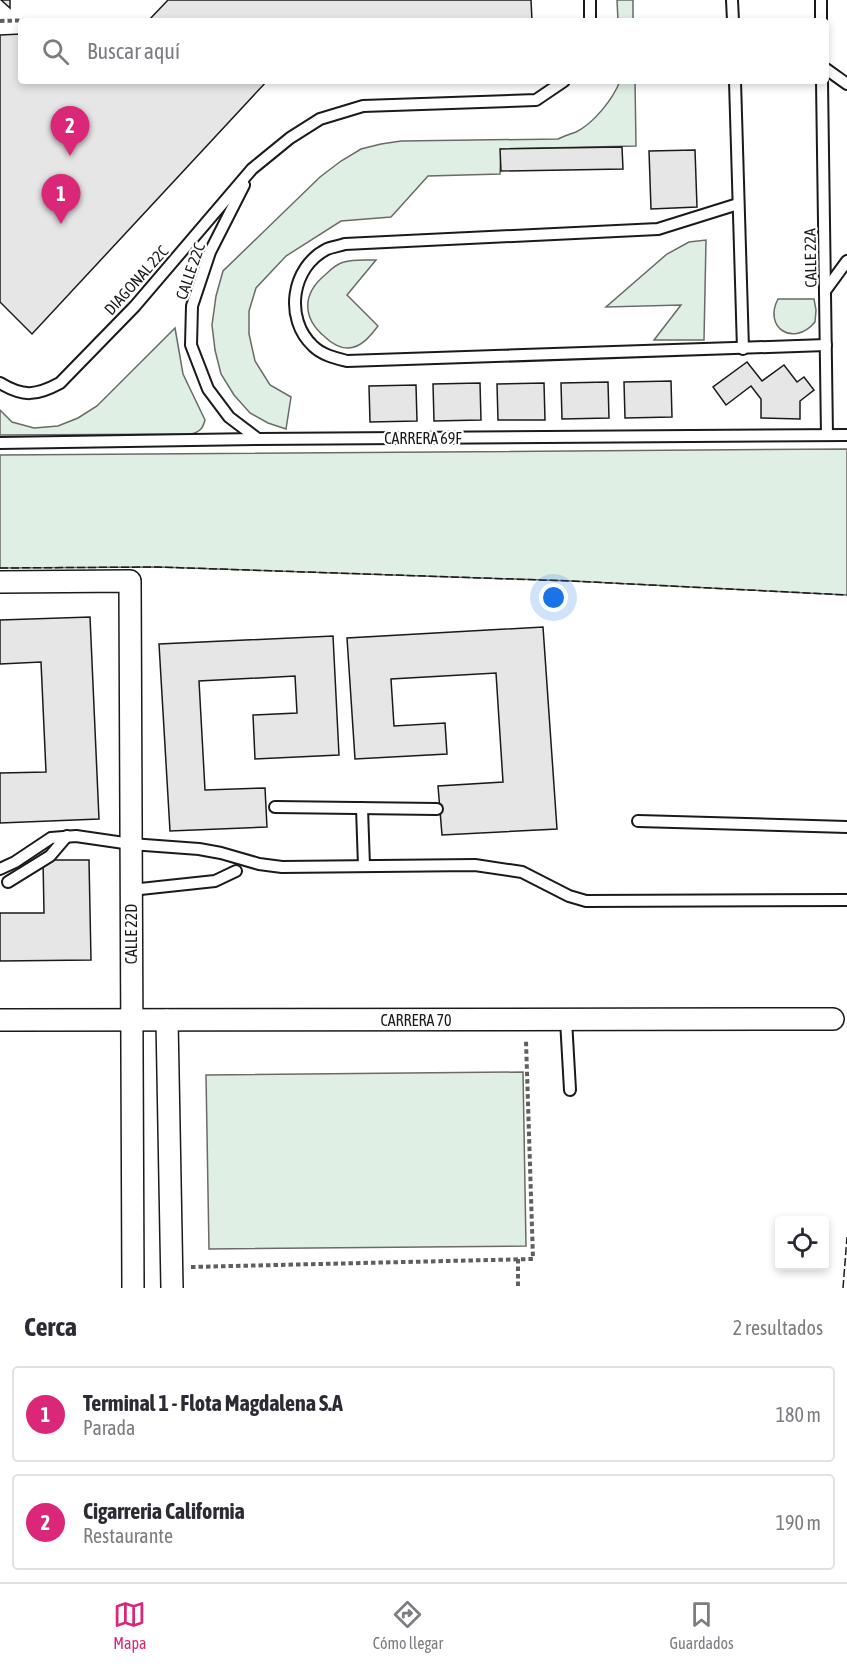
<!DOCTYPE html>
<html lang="es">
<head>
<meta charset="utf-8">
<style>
	body { margin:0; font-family:"Asap Condensed",sans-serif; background:#f7f7f7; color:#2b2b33 }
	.controls { position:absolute; right:18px; bottom:18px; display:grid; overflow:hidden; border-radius:6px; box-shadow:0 3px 9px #0003 }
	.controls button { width:54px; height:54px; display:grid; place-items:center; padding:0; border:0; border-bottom:2px solid #e1e1e2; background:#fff; color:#2b2b33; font:30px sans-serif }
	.you { position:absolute; left:554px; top:598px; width:21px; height:21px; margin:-15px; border:4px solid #fff; border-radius:50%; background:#1a73e8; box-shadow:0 0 0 9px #1a73e833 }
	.badge { display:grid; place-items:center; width:39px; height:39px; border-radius:50%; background:#db2777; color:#fff; font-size:20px; font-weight:700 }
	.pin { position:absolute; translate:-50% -50px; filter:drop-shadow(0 2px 3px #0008) }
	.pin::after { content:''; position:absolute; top:32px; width:21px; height:18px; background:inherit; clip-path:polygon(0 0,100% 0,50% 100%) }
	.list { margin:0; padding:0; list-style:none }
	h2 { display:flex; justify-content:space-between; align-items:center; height:78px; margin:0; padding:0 24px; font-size:26px }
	h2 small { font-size:20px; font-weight:400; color:#7c7c81 }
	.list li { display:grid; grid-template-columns:39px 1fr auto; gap:18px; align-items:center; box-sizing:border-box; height:96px; margin:0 12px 12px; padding:0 12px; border:2px solid #e1e1e2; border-radius:6px }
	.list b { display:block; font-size:22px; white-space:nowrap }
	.list p { margin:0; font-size:20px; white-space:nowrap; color:#7c7c81 }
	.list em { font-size:20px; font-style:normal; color:#7c7c81 }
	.icon { flex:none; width:33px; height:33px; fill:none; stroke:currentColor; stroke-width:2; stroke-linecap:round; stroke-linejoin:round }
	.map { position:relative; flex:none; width:847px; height:1288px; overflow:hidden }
	.search { position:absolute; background:#fff; box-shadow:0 3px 9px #0003; left:18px; right:18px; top:18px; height:66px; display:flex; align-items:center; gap:15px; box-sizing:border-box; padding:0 21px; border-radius:6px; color:#7c7c81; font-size:22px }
	.sheet { height:294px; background:#fff }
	nav { display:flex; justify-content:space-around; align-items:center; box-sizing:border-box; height:84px; border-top:2px solid #e1e1e2; background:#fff; font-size:16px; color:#7c7c81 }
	nav a { display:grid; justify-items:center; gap:3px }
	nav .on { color:#db2777 }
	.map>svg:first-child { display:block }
</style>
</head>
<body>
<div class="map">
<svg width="847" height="1288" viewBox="0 0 847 1288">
	<rect width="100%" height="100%" fill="#fff"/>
	<g fill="#e0efe3" stroke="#6a6a6a" stroke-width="1.5">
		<path d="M617,0h16v21h-15z"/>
		<path d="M620,81h15l1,65 -135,3 -1,25 -72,2 -37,41 -50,4 -55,35 -30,32 -7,23v23l6,27 15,24 21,12 -5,32 -18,-6 -18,-10 -16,-18 -13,-21 -6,-24 -3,-25 4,-29 7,-25 97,-94 21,-16 20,-12 20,-5 20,-3 157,-2c6,-3 12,-5 18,-7 18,-9 37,-33 44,-51z"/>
		<path d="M706,240l-2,100h-50l27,-35 -75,2 61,-53 22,-12z"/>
		<path d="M376,260l-29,35 31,31c-7,9 -16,21 -29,22 -8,1 -18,-5 -24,-11 -23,-19 -23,-43 0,-62 5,-5 11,-11 19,-13 9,-3 22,-2 32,-2z"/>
		<path d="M778,299h36l2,11 -1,12c-22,26 -52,5 -37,-23z"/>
		<path d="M175,328l8,46 22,46c-2,8 -5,12 -14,14l-191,1v-25l12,12 22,6 24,-2 20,-8 19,-12z"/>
		<path d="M847,449v146l-275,-14 -414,-14 -158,1v-113z"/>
		<path d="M523,1072l3,174 -317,3 -3,-174z"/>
	</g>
	<g fill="#e6e6e6" stroke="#1a1a1a" stroke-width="1.5">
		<path d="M1,0h9v8z"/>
		<path d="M168,0h363l1,21h-384z"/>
		<path d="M21,34v47h246l-235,253 -32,-32v-267z"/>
		<path d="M622,147l1,22 -122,2 -1,-22z"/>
		<path d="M695,150l2,57 -46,2 -2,-58z"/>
		<path d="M747,362l15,19 22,-16 13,17 7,-5 10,13 -14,11v18l-39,-1v-19l-10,-13 -25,19 -13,-18z"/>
		<path d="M671,381l1,36 -47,1 -1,-36z"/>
		<path d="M608,382l1,36 -47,1 -1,-36z"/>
		<path d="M480,383l1,37 -47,1 -1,-37z"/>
		<path d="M544,383l1,37h-47l-1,-36z"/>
		<path d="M416,385l1,36 -47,1 -1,-36z"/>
		<path d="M90,617l9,202 -99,4v-50l46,-1 -5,-110 -41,2v-44z"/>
		<path d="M543,627l14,202 -115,6 -4,-49 65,-4 -7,-109 -105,6 3,47 51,-3 2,31 -92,5 -8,-121z"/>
		<path d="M333,636l6,119 -84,4 -2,-44 44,-2 -2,-37 -96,5 6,109 60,-2 2,39 -97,4 -11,-187z"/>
		<path d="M43,860h46l2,100 -91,1v-48h44z"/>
	</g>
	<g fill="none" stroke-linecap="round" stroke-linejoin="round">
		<g stroke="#1a1a1a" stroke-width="14">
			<g id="lane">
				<path d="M732,0l1,21"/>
				<path d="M821,0v21"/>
				<path d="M590,21v-21"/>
				<path d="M826,69l21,15"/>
				<path d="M735,81l8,268"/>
				<path d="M822,81l5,354"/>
				<path d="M244,185l-34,67 -18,54 -1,39 17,44 21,28 29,22"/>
				<path d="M738,204l-80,25 -313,15c-6,2 -13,3 -18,5 -36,18 -43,70 -14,97 9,9 22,12 34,15l479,-16"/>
				<path d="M825,291l22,-30"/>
				<path d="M0,383c23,14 36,13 60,0l75,-77 117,-137 38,-31 30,-19 43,-13 173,-6 28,-19"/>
				<path d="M0,443l258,-4 589,-4"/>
				<path d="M275,807l162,2"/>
				<path d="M362,808l2,58"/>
				<path d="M638,821l209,6"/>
				<path d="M0,869l15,-7 36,-24 25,-2 55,8 68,5 22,4 38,11 23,3 193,-2 47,7 47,24 17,5 261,-1"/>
				<path d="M8,882l42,-26 17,-20"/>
				<path d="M131,890l84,-9 21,-10"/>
				<path d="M566,1020l4,70"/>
			</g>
		</g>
		<g stroke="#1a1a1a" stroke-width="24">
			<g id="street">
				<path d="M0,582l130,-1 3,707"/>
				<path d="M0,1020l833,-1"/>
				<path d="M167,1020l5,268"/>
			</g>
		</g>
		<g stroke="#5f5f5f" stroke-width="4" stroke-dasharray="4.5 3" stroke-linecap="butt">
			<path d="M0,21l33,-1"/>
			<path d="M518,1259v29"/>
			<path d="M191,1267l342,-8 -7,-218"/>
		</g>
		<use href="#lane" stroke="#fff" stroke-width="10"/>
		<use href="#street" stroke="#fff" stroke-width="21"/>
		<g stroke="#1a1a1a" stroke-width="1.5" stroke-dasharray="8 3" stroke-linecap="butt">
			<path d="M0,568l158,-1 414,14 275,14"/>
			<path d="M843,1288l4,-51"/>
		</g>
	</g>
	<g text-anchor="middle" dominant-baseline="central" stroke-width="4.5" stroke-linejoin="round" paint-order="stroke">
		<g font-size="16" fill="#1a1a1a" stroke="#fff">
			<text transform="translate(810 258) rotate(-91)">CALLE 22A</text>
			<text transform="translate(190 271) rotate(-71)">CALLE 22C</text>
			<text transform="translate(136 280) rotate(-48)">DIAGONAL 22C</text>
			<text x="423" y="438">CARRERA 69F</text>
			<text transform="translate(131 934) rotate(-90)">CALLE 22D</text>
			<text x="416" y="1020">CARRERA 70</text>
		</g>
	</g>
</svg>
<div class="controls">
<button><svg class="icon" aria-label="locate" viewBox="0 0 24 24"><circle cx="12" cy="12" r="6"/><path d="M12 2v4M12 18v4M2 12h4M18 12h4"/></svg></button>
</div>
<div class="you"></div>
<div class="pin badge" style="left:61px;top:224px">1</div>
<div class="pin badge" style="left:70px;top:156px">2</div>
<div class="search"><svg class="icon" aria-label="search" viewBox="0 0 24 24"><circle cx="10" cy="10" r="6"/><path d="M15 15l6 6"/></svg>Buscar aquí</div>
</div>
<section class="sheet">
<h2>Cerca<small>2 resultados</small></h2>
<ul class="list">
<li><span class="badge">1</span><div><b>Terminal 1 - Flota Magdalena S.A</b><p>Parada</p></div><em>180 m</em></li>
<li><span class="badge">2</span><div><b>Cigarreria California</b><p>Restaurante</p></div><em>190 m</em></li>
</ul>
</section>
<nav>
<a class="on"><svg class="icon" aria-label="map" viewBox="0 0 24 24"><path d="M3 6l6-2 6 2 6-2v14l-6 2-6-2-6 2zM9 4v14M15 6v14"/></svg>Mapa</a>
<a><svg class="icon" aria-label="directions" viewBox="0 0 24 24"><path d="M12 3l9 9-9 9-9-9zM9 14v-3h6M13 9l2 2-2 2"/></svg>Cómo llegar</a>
<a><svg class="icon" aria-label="saved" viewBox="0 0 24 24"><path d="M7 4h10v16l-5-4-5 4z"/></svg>Guardados</a>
</nav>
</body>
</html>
